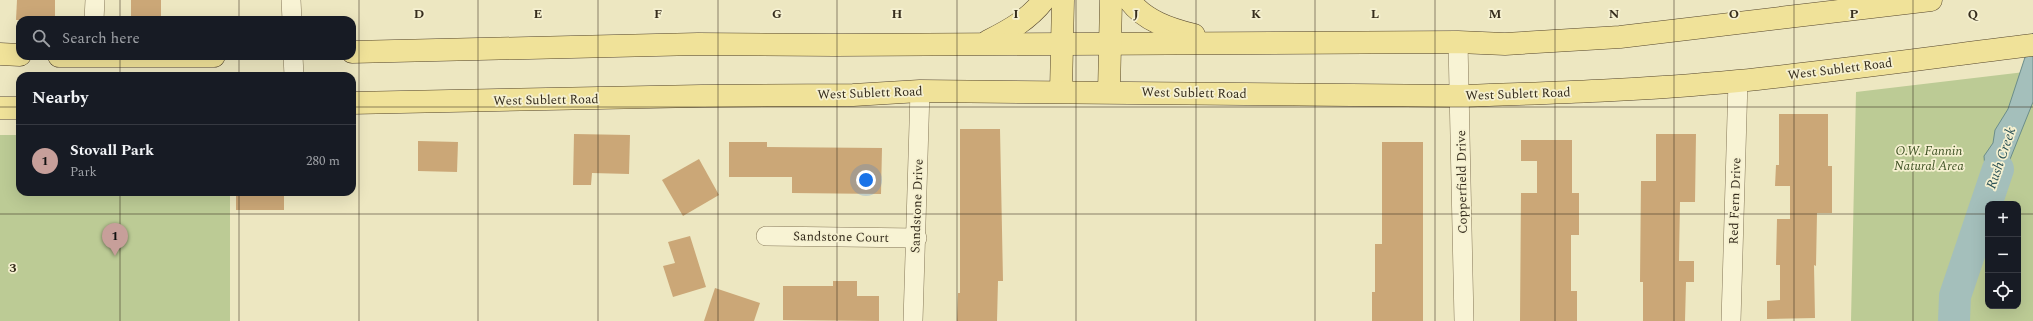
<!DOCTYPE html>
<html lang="en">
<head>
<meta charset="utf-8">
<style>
	body { margin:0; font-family:Spectral,serif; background:#20242c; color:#f1f3f6 }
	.controls { position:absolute; right:12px; bottom:12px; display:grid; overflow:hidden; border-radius:8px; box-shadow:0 4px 16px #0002 }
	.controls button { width:36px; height:36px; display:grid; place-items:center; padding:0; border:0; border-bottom:1px solid #363941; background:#171b24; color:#f1f3f6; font:20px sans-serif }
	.you { position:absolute; left:866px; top:180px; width:14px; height:14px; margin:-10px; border:3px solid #fff; border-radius:50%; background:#1a73e8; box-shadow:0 0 0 6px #1a73e833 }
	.badge { display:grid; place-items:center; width:26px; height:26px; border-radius:50%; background:#c79f9a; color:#111; font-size:13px; font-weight:700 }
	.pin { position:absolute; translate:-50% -33px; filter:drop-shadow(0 1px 2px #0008) }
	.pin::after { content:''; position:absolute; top:21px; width:14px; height:12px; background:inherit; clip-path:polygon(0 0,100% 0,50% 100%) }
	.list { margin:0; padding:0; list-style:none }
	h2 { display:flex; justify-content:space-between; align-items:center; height:52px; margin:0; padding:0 16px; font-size:17px }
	h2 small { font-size:13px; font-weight:400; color:#9ea1a6 }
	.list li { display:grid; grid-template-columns:26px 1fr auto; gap:12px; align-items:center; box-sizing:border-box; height:72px; padding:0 16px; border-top:1px solid #363941 }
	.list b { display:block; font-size:15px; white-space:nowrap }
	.list p { margin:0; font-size:13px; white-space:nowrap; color:#9ea1a6 }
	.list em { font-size:13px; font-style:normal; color:#9ea1a6 }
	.icon { flex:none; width:22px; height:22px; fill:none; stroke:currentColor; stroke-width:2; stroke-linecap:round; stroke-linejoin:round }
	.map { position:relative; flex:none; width:2033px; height:321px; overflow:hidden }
	.search { position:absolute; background:#171b24; box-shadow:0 4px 16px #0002; left:16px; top:16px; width:340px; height:44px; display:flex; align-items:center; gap:10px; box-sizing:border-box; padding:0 14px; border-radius:12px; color:#9ea1a6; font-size:15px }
	.panel { position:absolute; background:#171b24; box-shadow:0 4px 16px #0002; left:16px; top:72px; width:340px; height:124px; border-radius:12px }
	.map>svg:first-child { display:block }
</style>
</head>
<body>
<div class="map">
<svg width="2033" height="321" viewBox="0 0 2033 321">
	<rect width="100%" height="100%" fill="#ede7c1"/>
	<g fill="#bccb95" fill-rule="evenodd">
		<path d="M2033,71v250h-182l5,-229zM1988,204h30v102h-30z"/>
		<path d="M0,135h20v57h210v129h-230z"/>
	</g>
	<path fill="#a4bfbb" stroke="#6b8d8a" d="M2033,33v69l-41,102h-4v7l-10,-2 1,-28 6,-12 -1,-13 9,-13 2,-13 13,-21z"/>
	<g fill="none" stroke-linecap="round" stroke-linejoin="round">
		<path stroke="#a4bfbb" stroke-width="32" d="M1954,321l1,-25 43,-127"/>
	</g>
	<g fill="#cba777">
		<path d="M17,0h38v20h-39z"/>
		<rect x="131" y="0" width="30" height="20"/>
		<path d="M1779,114h49v52h4v47h-15l-1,53 -2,-1 1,53 -48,1v-18l13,-1v-35h-4l1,-46h13v-33h-15l1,-21h3z"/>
		<path d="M960,129h40l3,152h-5l-1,40h-40l1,-28h2z"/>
		<path d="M574,134l56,1 -1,39 -37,-1 -1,12h-18z"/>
		<path d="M1656,134h40l-1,68h-15l-1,59h15v21h-8l-1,39h-42v-39h-3l1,-101h15z"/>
		<path d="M1521,140h51v53h7v42h-8v56h6v30h-57l1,-128h16v-32h-16z"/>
		<path d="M418,141l40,1 -1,30 -39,-1z"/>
		<path d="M729,142h38v5l115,1 -1,46 -89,-1v-16h-63z"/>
		<path d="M1382,142h41v179h-51v-29h3v-48h7z"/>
		<path d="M699,159l20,36 -36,21 -21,-36z"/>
		<rect x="236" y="192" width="48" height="18"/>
		<path d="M690,236l16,51 -33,10 -10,-31 12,-3 -7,-21z"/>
		<path d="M833,281h24v15h22v25l-96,-1v-34h50z"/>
		<path d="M715,288l45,15 -6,18h-50z"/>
	</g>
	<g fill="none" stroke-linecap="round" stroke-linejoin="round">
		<g stroke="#867859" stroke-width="20">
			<g id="minor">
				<path d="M291,0l1,20"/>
				<path d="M94,20l1,-20"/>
				<path d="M1458,42l6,279"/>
				<path d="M293,56l1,20"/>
				<path d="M766,236l151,2"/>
				<path d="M913,321l7,-230"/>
				<path d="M1731,321l7,-240"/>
			</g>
		</g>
		<g stroke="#54452d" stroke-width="23">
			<g id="major">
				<path d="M1129,0c16,21 41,29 65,35"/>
				<path d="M988,41c22,-11 40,-21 56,-41"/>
				<path d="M352,52l346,-8 137,1 623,-3 47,2 115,-7 311,-37"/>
				<path d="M0,54l20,1"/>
				<path d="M59,56h155"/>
				<path d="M1061,91l2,-91"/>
				<path d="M1109,92l2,-92"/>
				<path d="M352,103l349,-7 152,-1 67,-4 540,5c93,-3 186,-6 278,-15 99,-10 197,-24 295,-36"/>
				<path d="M0,108h20"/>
			</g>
		</g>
		<use href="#minor" stroke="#f8f3d4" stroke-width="19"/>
		<use href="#major" stroke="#f0e299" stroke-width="22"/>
	</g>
	<path fill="none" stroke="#362d1d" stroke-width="1" stroke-opacity="0.55" d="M120,0v20M239,0v20M359,0v321M478,0v321M598,0v321M718,0v321M837,0v321M957,0v321M1076,0v321M1196,0v321M1315,0v321M1435,0v321M1555,0v321M1674,0v321M1794,0v321M1913,0v321M120,56v20M239,56v20M0,107h20M352,107h1681M120,192v129M239,192v129M0,214h1988M2018,214h15"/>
	<g text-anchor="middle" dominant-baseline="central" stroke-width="3.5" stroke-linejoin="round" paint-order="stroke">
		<g font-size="13" fill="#362d1d" stroke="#f5f0d0">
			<text transform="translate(1840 69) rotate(-7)">West Sublett Road</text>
			<text transform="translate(870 93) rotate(-2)">West Sublett Road</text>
			<text transform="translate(1194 93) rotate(1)">West Sublett Road</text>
			<text transform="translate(1518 94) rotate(-2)">West Sublett Road</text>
			<text transform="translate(546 100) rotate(-1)">West Sublett Road</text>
			<text transform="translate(1462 182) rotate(-91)">Copperfield Drive</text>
			<text transform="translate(1735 201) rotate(-88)">Red Fern Drive</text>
			<text transform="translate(917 206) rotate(-88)">Sandstone Drive</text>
			<text transform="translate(841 237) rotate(1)">Sandstone Court</text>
		</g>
		<g font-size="13" font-style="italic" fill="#3f5224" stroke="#f5f0d0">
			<text x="1929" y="151">O.W. Fannin<tspan x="1929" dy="15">Natural Area</tspan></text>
		</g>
		<g font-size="14" font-style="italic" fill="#2c5256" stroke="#f5f0d0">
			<text transform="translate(2001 158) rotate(-71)">Rush Creek</text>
		</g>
	</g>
	<g font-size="13" text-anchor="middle" font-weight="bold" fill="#362d1d" stroke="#f5f0d0" stroke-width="3.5" stroke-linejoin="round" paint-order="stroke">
		<text x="419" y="18">D</text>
		<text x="538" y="18">E</text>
		<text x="658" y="18">F</text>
		<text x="777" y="18">G</text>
		<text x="897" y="18">H</text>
		<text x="1016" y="18">I</text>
		<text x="1136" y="18">J</text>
		<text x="1256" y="18">K</text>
		<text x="1375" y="18">L</text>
		<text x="1495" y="18">M</text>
		<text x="1614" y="18">N</text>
		<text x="1734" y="18">O</text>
		<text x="1854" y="18">P</text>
		<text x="1973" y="18">Q</text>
		<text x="13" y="272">3</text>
	</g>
</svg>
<div class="controls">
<button>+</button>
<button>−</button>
<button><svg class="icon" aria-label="locate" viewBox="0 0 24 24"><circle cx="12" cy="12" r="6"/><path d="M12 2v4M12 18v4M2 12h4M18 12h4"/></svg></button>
</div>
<div class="you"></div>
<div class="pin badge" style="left:115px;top:256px">1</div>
<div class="search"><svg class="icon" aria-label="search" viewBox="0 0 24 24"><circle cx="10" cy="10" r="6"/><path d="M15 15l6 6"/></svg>Search here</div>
<section class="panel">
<h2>Nearby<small></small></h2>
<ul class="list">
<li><span class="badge">1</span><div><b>Stovall Park</b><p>Park</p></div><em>280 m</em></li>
</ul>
</section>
</div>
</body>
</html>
